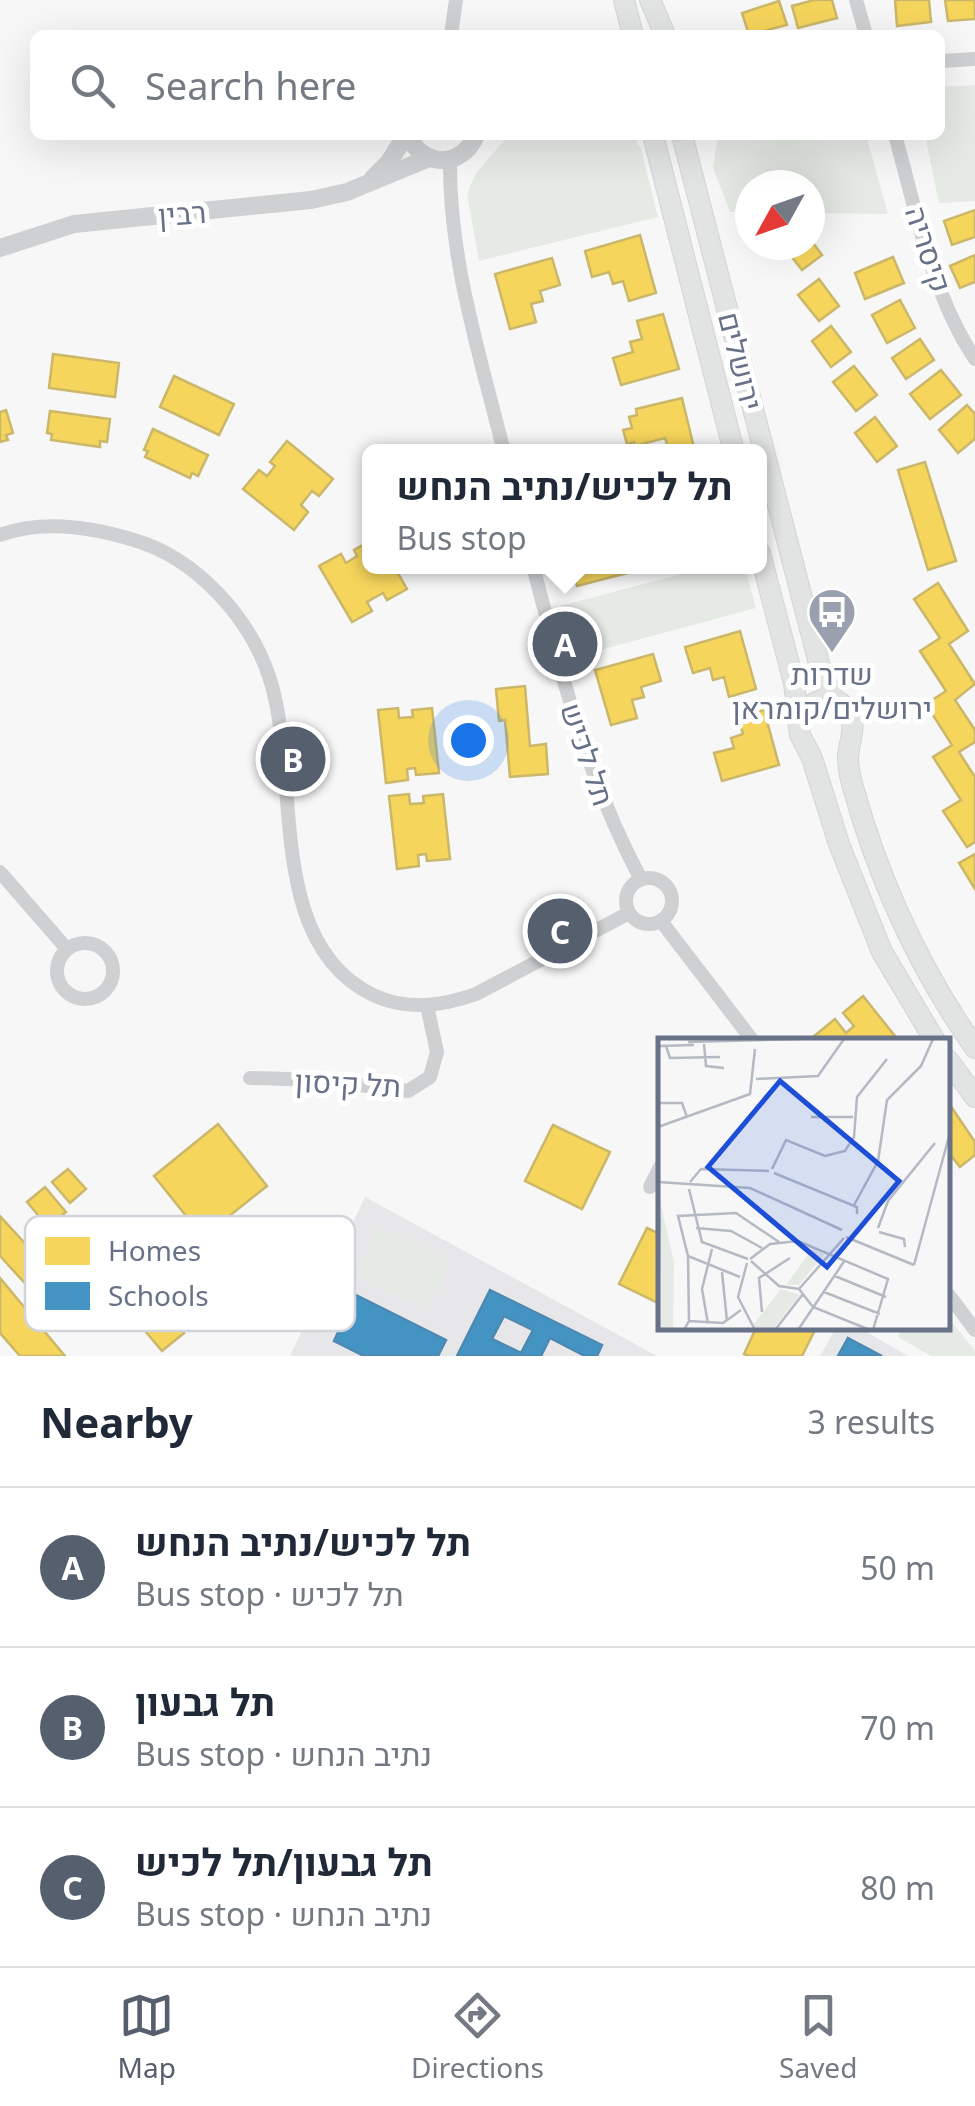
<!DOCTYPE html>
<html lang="en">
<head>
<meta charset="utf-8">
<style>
	body { margin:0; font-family:"Noto Sans",Heebo,sans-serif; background:#f2f2f3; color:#1f2937 }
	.compass { position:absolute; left:735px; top:170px; width:90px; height:90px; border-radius:50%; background:#fff; box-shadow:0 10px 40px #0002; rotate:230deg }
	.you { position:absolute; left:468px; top:740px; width:35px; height:35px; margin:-25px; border:8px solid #fff; border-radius:50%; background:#1a73e8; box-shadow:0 0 0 15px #1a73e833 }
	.badge { display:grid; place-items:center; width:65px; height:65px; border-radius:50%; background:#565f6d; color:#fff; font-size:32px; font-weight:700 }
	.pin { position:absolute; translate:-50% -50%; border:5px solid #fff; box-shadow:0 2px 10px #0006 }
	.popup { position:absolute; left:362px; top:444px; width:405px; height:130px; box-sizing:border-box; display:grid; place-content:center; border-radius:15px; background:#fff; filter:drop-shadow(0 2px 8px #0005); font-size:32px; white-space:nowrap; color:#747a83 }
	.popup b { font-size:38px; color:#1f2937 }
	.popup::after { content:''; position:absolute; left:50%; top:100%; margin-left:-20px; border:20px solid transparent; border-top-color:#fff }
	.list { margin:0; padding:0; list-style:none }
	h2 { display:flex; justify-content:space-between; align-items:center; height:130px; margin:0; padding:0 40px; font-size:42px }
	h2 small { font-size:32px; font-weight:400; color:#747a83 }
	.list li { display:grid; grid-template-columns:65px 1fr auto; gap:30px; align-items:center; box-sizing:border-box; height:160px; padding:0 40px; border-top:2px solid #e0e1e3 }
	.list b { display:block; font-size:38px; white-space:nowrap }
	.list p { margin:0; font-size:32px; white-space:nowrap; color:#747a83 }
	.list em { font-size:32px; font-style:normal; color:#747a83 }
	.icon { flex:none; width:55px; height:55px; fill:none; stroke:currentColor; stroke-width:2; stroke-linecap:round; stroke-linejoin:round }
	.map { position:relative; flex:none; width:975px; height:1356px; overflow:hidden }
	.search { position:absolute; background:#fff; box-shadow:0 10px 40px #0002; left:30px; right:30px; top:30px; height:110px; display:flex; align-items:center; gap:25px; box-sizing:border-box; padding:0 35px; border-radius:15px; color:#747a83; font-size:38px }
	.sheet { height:610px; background:#fff }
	nav { display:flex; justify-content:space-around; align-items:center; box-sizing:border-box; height:140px; border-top:2px solid #e0e1e3; background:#fff; font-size:28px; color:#747a83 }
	nav a { display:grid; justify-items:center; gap:5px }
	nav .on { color:#565f6d }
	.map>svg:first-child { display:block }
</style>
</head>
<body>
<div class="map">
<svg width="975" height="1356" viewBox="0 0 975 1356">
	<rect width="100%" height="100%" fill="#f7f7f7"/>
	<g fill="#e7e7e9">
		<path d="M365,1197l292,159h-367z"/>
		<path d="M836,1328l25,1 47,27h-88z"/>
	</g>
	<g fill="#e6eae5">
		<path d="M975,85v116l-36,2 -14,-68h15v-48z"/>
		<path d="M509,135h124l8,14 17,68 -179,44 -12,-67 9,-21z"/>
		<path d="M725,135h141l22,79 -78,-1v-28h-60v27h-20l-17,-44 4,-27z"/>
		<path d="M745,567l11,41 -182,49 -14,-51 148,-39z"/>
		<path d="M378,1227l71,32 -22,50 -71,-33z"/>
		<path d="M948,1317l27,34v5h-44l-33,-19 4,-8 46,-1z"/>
	</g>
	<g fill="#f6d55c" stroke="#cbb769" stroke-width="2.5">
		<path d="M814,0h18l5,18 -39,10 -6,-22z"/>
		<path d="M895,0h34l2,22 -34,4z"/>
		<path d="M945,0h30v19l-27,2z"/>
		<path d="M779,1l8,24 -38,10 -7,-22z"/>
		<path d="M975,210v27l-23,8 -8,-24z"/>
		<path d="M640,235l16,58 -27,8 -6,-20 -10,3 -4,-12 -17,5 -7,-26z"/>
		<path d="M810,239l12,16 -20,15 -18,-23 26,-2z"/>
		<path d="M975,255v27l-15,6 -10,-22z"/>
		<path d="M893,257l11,26 -39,16 -10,-26z"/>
		<path d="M552,258l8,27 -20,6 3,10 -12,3 5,18 -26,7 -15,-55z"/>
		<path d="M819,279l20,27 -20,15 -21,-26z"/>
		<path d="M900,300l15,28 -28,15 -15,-28z"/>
		<path d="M663,314l16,55 -58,16 -8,-27 20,-6 -3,-10 12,-3 -5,-18z"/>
		<path d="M831,326l20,26 -20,15 -19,-26z"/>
		<path d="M920,339l14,21 -28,19 -14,-21z"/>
		<path d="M53,354l66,9 -4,34 -66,-9z"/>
		<path d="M854,366l23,29 -21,16 -23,-29z"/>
		<path d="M941,370l20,25 -31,24 -20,-25z"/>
		<path d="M174,376l60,28 -15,31 -59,-28z"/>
		<path d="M682,398l13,54h-21l-1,-6 -5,1 -3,-9 -30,8 -1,-4 -7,2 -4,-14 9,-2 -3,-11 8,-2 -1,-6z"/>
		<path d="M967,405l8,9v25l-17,14 -19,-23z"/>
		<path d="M6,410l7,23 -7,2 2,5 -8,2v-30z"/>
		<path d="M50,411l60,8 -3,23 -7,-1v6l-49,-7 1,-6 -5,-1z"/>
		<path d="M875,417l22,29 -20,16 -22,-29z"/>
		<path d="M153,429l55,26 -10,21 -6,-3 -2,5 -45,-21 3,-6 -4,-1z"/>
		<path d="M287,441l46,38 -14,17 -7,-5 -11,14 7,7 -14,18 -51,-41 16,-19 8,6 8,-10 -5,-4z"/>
		<path d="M925,462l31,99 -28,9 -30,-100z"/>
		<path d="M370,541v25h24l13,23 -20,11 -4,-7 -16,9 5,9 -20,11 -33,-56 22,-12 5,9 11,-7 -3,-6z"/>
		<path d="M572,566h62l1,5 -58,15z"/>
		<path d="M938,583l30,48 -19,13 26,40 -20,16 20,30v12l-16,10 16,25v65l-8,5 -24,-36 18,-11 -28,-43 19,-12 -26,-41 20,-13 -26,-40 20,-13 -26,-39z"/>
		<path d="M740,631l16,58 -27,8 -5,-20 -11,3 -3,-12 -17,5 -8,-26z"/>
		<path d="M653,654l8,27 -20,6 3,10 -12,3 5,18 -26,7 -16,-55z"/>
		<path d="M525,686l5,60 16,-2 2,30 -38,3 -5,-57 -6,1 -3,-32z"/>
		<path d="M398,708l1,10 14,-1 -1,-7 20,-2 7,65 -23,2 -1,-7 -8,1 1,11 -22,3 -8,-73z"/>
		<path d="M764,710l15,55 -57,16 -8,-28 20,-5 -3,-10 12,-4 -5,-17z"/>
		<path d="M409,794l1,10 14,-1 -1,-7 20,-2 7,65 -23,2 -1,-7 -8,1 1,11 -22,3 -8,-73z"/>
		<path d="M975,854v35l-16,-26z"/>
		<path d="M863,996l36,45h-83l-3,-4 22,-18 11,14 8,-7 -11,-13z"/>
		<path d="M948,1102l27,40v13l-15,12 -12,-15z"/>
		<path d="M218,1124l49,62 -64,51 -49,-61z"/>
		<path d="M553,1125l57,27 -28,57 -57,-28z"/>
		<path d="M68,1169l18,20 -16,14 -18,-21z"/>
		<path d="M45,1187l21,25 -18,15 -21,-25z"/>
		<path d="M0,1216l52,57 -20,18 -32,-35z"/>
		<path d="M647,1228l13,6v70l-41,-20z"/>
		<path d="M97,1230l87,103 -22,18 -87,-103z"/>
		<path d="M0,1278l65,78h-45l-20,-23z"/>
		<path d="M756,1328h60l-14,28h-53l-5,-2z"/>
	</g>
	<g fill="#4393c3" stroke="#4e89b1" stroke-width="2.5" fill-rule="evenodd">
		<path d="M490,1290l112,55 -5,11h-12l-35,-18 -9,18h-84zM504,1316l29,14 -12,23 -29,-14z"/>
		<path d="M356,1295l90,45 -8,16h-74l-30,-15z"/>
		<path d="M848,1338l34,18h-44z"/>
	</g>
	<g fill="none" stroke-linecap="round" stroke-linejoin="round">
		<g stroke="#d3d4d6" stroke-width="22">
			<g id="secondary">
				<path d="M624,0l9,35"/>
				<path d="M650,0l15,35"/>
				<path d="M653,135l81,317"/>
				<path d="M682,135l140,540 13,26"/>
				<path d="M760,553l34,130 6,52 12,23 27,86 43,108 53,89"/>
				<path d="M800,717c10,-18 36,-26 49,-5 8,14 0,30 -1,45 0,10 2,20 5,30 26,94 66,181 122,261"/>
				<path d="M948,1060l27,37"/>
			</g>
		</g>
		<g stroke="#cfd0d2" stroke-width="14">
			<path d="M856,0l10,35"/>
			<path d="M451,35l5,-35"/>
			<path d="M940,61l35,-2"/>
			<path d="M895,135c21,75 36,158 80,224"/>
			<path d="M450,160c-1,100 30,195 54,292"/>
			<path d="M0,535c43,-16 92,-8 134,5 62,18 115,77 135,136 33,99 -6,265 104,319 34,16 69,11 103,-1l153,-81"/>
			<path d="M533,566c28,108 55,215 108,313"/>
			<path d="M0,872l67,77"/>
			<circle cx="649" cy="901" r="23"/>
			<path d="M661,921l92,120"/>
			<circle cx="85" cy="971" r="28"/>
			<path d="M250,1078l69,2 89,11 22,-14 7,-25 -10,-46"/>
			<path d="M650,1187l10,-20"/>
			<path d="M948,1294l27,36"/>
		</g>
		<g stroke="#cfd0d2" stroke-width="18">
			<path d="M408,135c14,33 54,34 68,0"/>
			<path d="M373,178l16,-16 17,-27"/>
			<path d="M0,248l74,-24 237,-24 36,-8 82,-34"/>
		</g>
		<use href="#secondary" stroke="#e2e3e3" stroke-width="20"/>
	</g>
	<defs>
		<g id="bus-pin" transform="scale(2.5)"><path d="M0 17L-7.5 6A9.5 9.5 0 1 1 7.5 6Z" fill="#99a0ae" stroke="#fff"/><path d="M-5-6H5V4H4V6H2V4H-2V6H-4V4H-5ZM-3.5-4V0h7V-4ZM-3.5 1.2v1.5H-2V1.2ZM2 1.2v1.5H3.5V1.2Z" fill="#fff"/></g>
	</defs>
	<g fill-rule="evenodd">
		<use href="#bus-pin" x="832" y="612"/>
	</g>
	<g text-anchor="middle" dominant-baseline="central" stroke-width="10" stroke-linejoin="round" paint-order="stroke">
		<g font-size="30" fill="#677187" stroke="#fff">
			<text transform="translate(182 213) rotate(-4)">רבין</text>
			<text transform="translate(929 249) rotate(72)">קיסריה</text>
			<text transform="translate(741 361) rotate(76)">ירושלים</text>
			<text transform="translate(588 754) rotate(71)">תל לכיש</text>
			<text transform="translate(348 1083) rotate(3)">תל קיסון</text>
		</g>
		<g font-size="30" fill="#677187" stroke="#fff">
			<text x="832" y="673">שדרות<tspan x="832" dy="34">ירושלים/קומראן</tspan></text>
		</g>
	</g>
	<g transform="translate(658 1038)">
		<rect width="292" height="292" fill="#f7f7f7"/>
		<path d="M0,154l16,70 -1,68h-15zM154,211l12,6 -25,30h-13zM123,251l19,6 -28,35h-13l-6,-5z" fill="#e6eae5"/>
		<path fill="none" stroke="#d3d6db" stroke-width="5" d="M0,231l1,-51"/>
		<path fill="none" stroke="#b4b9c3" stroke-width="2.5" d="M30,4l112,-3M46,6l2,22 18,2M0,8l36,-1M8,8l4,12 50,-1M98,41l62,-3 26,-37M0,65h24l5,14M153,79h42M0,89l92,-33 5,-45M114,131l14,-29 39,16 20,-5 9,-14 3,-40 30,-38M116,135l83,34v7M0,144l92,6 92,42M32,144l11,-13 68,2M31,151l13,53 46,17M195,169l25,-46 9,-61 34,-34 12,-27M38,190l35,3 31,17M220,190l10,-27 47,-58M221,194l25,7 1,8M188,199l68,28M92,221l20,-15 28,-3 90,38 -15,51M93,223l28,25 20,3 45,-51M89,225l-9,34 17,33M256,227l37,-136M64,234l5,49M177,238l51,21M82,239l-52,-21 -10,-40 58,-3 43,29M141,251l14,18 57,23M166,254l56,22M104,274l-3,-34 31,-20M31,283l34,2 18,-13M50,286l-6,-35 10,-40M26,292l5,-9 -1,-65M117,292l28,-36M140,292l47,-70"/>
		<path fill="#1d4ed8" fill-opacity="0.15" stroke="#1d4ed8" stroke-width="5" d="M122,43l119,100 -72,86 -119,-100z"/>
		<rect width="292" height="292" fill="none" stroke="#677187" stroke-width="5"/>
	</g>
	<rect x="25" y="1216" width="330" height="115" rx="15" fill="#fff" stroke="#d1d4db" stroke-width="2.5"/>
	<rect x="45" y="1237" width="45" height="28" fill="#f6d55c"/>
	<rect x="45" y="1282" width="45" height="28" fill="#4393c3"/>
	<g font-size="28" fill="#677187">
		<text x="108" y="1261">Homes</text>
		<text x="108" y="1306">Schools</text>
	</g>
</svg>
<svg class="compass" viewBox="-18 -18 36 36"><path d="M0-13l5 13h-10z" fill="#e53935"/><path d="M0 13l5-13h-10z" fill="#747a83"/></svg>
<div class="you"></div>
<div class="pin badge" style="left:565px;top:644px">A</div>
<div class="popup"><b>תל לכיש/נתיב הנחש</b>Bus stop</div>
<div class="pin badge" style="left:293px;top:759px">B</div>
<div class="pin badge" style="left:560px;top:931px">C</div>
<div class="search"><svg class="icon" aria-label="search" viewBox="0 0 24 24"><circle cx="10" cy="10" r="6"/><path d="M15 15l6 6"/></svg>Search here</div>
</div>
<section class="sheet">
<h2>Nearby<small>3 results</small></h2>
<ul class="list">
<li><span class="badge">A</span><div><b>תל לכיש/נתיב הנחש</b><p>Bus stop · תל לכיש</p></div><em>50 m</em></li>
<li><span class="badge">B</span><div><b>תל גבעון</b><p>Bus stop · נתיב הנחש</p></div><em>70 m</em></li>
<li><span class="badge">C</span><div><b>תל גבעון/תל לכיש</b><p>Bus stop · נתיב הנחש</p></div><em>80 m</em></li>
</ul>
</section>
<nav>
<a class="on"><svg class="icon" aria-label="map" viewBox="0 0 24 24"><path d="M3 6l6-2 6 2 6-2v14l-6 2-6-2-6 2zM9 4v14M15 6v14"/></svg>Map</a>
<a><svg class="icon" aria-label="directions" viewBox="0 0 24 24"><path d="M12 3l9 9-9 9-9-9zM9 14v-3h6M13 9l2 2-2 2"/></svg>Directions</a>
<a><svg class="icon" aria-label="saved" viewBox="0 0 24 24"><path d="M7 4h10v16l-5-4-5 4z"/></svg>Saved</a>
</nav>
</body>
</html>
